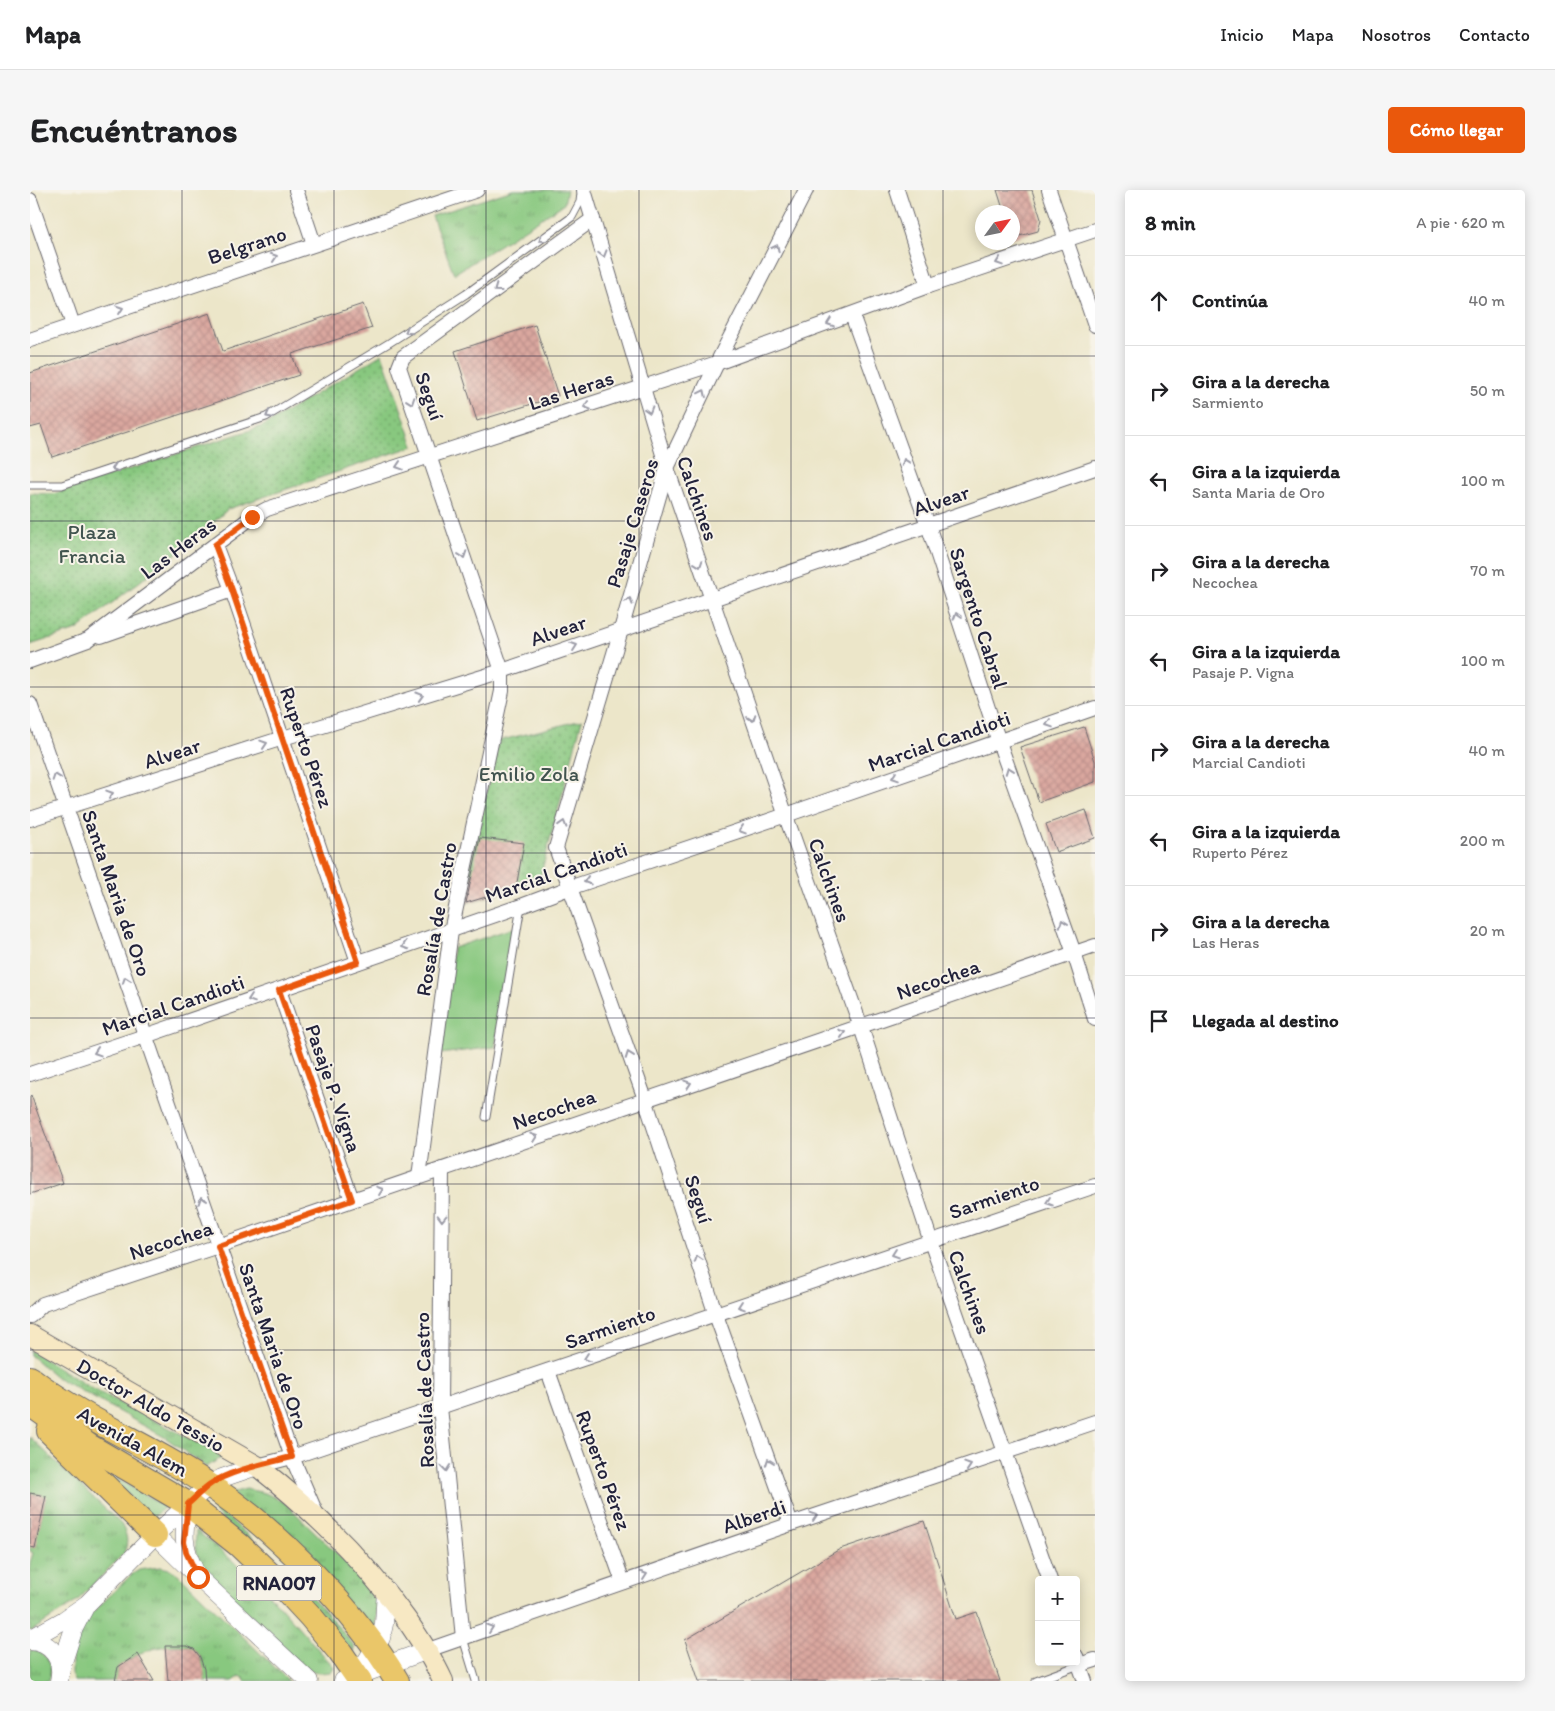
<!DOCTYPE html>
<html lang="es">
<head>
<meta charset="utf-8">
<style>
	body { margin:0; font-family:Itim,sans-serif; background:#f6f6f6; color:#202124 }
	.controls { position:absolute; right:15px; bottom:15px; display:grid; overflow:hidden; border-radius:5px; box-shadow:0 2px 12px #0003 }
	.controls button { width:45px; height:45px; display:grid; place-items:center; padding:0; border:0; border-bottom:1px solid #e0e0e0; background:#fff; color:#202124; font:25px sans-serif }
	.compass { position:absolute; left:945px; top:15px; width:45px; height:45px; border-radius:50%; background:#fff; box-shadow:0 2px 12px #0003; rotate:57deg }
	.stop { position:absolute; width:15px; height:15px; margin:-11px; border:4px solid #ea580c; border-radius:50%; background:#fff }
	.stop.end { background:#ea580c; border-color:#fff; box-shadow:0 1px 5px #0008 }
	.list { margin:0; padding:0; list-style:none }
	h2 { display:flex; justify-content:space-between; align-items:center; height:65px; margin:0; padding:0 20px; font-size:21px }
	h2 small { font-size:16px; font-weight:400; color:#757577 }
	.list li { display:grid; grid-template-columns:32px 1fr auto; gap:15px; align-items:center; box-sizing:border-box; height:90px; padding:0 20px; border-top:1px solid #e0e0e0 }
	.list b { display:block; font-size:19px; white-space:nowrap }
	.list p { margin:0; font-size:16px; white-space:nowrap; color:#757577 }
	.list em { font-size:16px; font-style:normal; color:#757577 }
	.icon { flex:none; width:28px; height:28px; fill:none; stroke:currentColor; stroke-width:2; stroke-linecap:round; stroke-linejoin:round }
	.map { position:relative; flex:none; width:1065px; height:1491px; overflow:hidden; border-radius:5px }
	header { display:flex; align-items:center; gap:30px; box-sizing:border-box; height:70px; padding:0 25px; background:#fff; border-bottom:1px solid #e0e0e0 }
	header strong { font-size:24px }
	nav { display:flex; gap:28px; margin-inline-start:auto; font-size:18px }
	.intro { display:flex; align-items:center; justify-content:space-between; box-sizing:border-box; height:120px; padding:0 30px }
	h1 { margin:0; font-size:35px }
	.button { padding:12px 22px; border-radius:5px; background:#ea580c; color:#fff; font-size:18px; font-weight:700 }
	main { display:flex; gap:30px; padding:0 30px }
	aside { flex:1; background:#fff; border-radius:5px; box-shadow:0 2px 12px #0003 }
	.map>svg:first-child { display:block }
</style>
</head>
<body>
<header>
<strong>Mapa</strong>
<nav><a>Inicio</a><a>Mapa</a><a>Nosotros</a><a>Contacto</a></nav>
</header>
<div class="intro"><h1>Encuéntranos</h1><a class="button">Cómo llegar</a></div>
<main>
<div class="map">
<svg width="1065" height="1491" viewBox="0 0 1065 1491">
	<defs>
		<pattern id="grass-tufts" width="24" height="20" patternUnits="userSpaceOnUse" patternTransform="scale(1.25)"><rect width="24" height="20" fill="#88c87f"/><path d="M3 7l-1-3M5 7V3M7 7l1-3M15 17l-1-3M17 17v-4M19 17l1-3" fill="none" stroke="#6fa269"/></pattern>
		<pattern id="park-dots" width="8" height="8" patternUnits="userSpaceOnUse" patternTransform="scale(1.25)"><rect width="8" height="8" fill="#88c87f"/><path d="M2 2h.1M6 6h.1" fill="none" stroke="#6fa269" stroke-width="1.8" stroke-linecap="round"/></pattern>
		<pattern id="building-cross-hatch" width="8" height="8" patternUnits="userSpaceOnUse" patternTransform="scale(1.25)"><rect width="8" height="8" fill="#daa79f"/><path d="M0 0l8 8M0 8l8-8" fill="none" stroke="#bb8f8a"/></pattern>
	</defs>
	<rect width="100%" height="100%" fill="#f7f3e8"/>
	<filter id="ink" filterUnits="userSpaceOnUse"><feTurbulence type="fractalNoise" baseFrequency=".02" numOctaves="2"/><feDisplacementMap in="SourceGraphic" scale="10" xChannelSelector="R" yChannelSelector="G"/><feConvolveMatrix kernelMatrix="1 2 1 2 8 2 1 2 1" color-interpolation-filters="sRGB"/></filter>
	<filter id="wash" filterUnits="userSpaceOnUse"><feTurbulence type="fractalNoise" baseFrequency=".0096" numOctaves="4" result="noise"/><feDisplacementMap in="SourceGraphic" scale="20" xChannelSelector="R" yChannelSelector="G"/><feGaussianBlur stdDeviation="1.12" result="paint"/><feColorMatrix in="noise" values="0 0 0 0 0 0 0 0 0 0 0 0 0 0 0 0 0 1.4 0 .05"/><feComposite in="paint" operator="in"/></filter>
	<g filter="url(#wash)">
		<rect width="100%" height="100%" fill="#ece6c9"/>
		<g fill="url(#grass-tufts)" stroke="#55755d">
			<path d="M483,0h54l-3,14 -110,70 -22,-58z"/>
			<path d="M0,1160l61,38 133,68 -18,11 -40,-29 -110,-61 -26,-22z"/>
			<path d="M0,1247l91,87c6,11 8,17 3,29l-48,49 -46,30v-69l3,-10 -3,-2v-21l8,2 8,-36 -16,-3z"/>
			<path d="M84,1287l51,30 -14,12 -41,-40z"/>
			<path d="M216,1299l19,4 19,9 75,73 15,19 3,23 -5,18 -141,-142z"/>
			<path d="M180,1317h5c48,40 92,82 132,130l7,9v6z"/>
			<path d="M166,1340l44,37 37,36 57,64 -3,5 -11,1 -17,-5 -94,-93c-14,-18 -14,-23 -13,-45z"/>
			<path d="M130,1377l10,2 8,5 111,107h-43l-5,-5 -8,5h-29c0,-11 -1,-25 -10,-32 -10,-9 -45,0 -56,5 -7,4 -14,9 -20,13l-2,14h-42l-2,-5v-22l16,-37 43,-42 8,-5z"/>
			<path d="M0,1460c17,1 24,16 18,31h-18z"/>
		</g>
		<g fill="url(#park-dots)" stroke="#55755d">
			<path d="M352,164l32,92 -186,63 -33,30 -118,91 -47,15v-152l23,1 210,-68z"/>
			<path d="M552,530l-43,161 -78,24 37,-164z"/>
		</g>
		<path fill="#88c87f" stroke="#55755d" d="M486,737l-21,120 -55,7 13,-106z"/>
		<g id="blocks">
			<g fill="url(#building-cross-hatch)">
				<path d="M967,0h35l9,29 -3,12 -26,7v-26h-8z"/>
				<path d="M333,114l9,24 -80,26 7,21 -247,82 -11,-32 -11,3v-55l180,-60 13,38z"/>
				<path d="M505,135l23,71 -81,25 -22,-70z"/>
				<path d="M1054,537l11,34v21l-56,20 -19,-55z"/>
				<path d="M1056,620l9,28 -39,14 -10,-28z"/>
				<path d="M450,648l44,5 -8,45 -50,15z"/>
				<path d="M1,905l32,88 -33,11v-98z"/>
				<path d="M0,1303l16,3 -11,52 -5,-1z"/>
				<path d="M894,1331l32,98 21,-7 23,69h-301l-14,-41 155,-91z"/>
				<path d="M135,1456h22l7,3 6,8 4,12 1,12h-37z"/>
				<path d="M108,1464l16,27h-39l3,-14z"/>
			</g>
		</g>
	</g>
	<g filter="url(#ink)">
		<use href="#blocks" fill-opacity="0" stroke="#69676d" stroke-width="1"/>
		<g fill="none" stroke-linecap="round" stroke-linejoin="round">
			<g stroke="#69676d" stroke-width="9">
				<g id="service">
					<path d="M0,295h32l204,-68 123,-74 77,-49 106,-77 8,-15 1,-9"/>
					<path d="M456,927l35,-211"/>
					<path d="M433,1448l13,43"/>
					<path d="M1006,1491l43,-16"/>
				</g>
			</g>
			<g stroke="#69676d" stroke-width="16">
				<g id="minor">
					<path d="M266,0l18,54"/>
					<path d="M554,0l83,278 122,357 72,202 70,215 119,338"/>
					<path d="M867,0l31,96"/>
					<path d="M1019,0l46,135"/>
					<path d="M0,10l43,125"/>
					<path d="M822,125l76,210 71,217 75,211 21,66"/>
					<path d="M0,150l447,-150"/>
					<path d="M185,355l17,45 126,372"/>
					<path d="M71,446l131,-46"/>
					<path d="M0,471l58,-21 164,-123 15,-8 450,-146 211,-77 167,-56"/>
					<path d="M0,514l262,753 24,56"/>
					<path d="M0,629l253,-81 219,-67 593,-203"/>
					<path d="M249,800l73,210"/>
					<path d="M0,884l115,-38 376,-130 48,-18 217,-73 309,-107"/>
					<path d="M412,979l-2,238 23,231"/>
					<path d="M389,987l32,-246 51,-240v-20l-103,-304 4,-10 190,-138"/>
					<path d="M0,1126l13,-12 175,-58 877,-300"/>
					<path d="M518,1181l75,211"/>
					<path d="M227,1276l35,-9 803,-271"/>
					<path d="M761,1334l-75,-209 -71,-216 -89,-251 65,-218 46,-162 50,-105 89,-173"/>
					<path d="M398,1460l363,-126 304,-102"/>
					<path d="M1046,1466l9,25"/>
					<path d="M1049,1475l16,-5"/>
				</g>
			</g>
			<g stroke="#69676d" stroke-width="19">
				<g id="tertiary">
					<path d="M158,1314c-4,28 -7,38 6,65"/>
					<path d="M125,1345l43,42 111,104"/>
					<path d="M0,1449l34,-19 23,-16 68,-69 54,-50 13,-7 35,-12"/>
					<path d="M0,1451c22,1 34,19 29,40"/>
					<path d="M31,1478l13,-40 11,-21"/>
					<path d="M327,1486l24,-38 3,-14 2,-34"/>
					<path d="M313,1491l85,-31"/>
				</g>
			</g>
			<g stroke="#69676d" stroke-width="22">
				<path id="secondary" d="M0,1145l227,131c57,45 107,94 149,153 14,20 27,40 37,62"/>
			</g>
			<g stroke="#69676d" stroke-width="26">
				<g id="trunk">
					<path d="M0,1188c55,43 121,68 179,107 69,46 146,125 188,196"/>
					<path d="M0,1214l59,42 99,58 51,41 46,44 26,28 29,35 20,29"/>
					<path d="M19,1241l106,104"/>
				</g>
			</g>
			<use href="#service" stroke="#fff" stroke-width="7"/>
			<use href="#minor" stroke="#fff" stroke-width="14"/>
			<use href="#tertiary" stroke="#fff" stroke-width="18"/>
			<use href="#secondary" stroke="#f7e8c3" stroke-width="20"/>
			<use href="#trunk" stroke="#eac669" stroke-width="24"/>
		</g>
		<defs><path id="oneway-chevron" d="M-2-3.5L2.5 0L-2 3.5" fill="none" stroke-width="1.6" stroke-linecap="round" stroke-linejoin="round" transform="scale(1.25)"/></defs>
		<g stroke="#9c9ca7">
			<use href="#oneway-chevron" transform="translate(512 49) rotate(144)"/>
			<use href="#oneway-chevron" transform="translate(746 58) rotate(-63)"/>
			<use href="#oneway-chevron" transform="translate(573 64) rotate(74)"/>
			<use href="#oneway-chevron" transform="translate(244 67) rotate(-18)"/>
			<use href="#oneway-chevron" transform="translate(969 72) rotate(162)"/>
			<use href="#oneway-chevron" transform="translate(467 99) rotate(144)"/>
			<use href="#oneway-chevron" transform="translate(90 119) rotate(-19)"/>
			<use href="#oneway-chevron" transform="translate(800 133) rotate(160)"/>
			<use href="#oneway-chevron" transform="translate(378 141) rotate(147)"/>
			<use href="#oneway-chevron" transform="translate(673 203) rotate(-64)"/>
			<use href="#oneway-chevron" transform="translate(381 211) rotate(71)"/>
			<use href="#oneway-chevron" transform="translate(557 216) rotate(162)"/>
			<use href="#oneway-chevron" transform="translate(619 220) rotate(73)"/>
			<use href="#oneway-chevron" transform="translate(239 225) rotate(152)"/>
			<use href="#oneway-chevron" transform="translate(875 272) rotate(-110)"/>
			<use href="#oneway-chevron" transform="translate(369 276) rotate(162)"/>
			<use href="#oneway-chevron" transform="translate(85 278) rotate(161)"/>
			<use href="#oneway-chevron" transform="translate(433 365) rotate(71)"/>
			<use href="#oneway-chevron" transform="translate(669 374) rotate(71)"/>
			<use href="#oneway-chevron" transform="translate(599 411) rotate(-74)"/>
			<use href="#oneway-chevron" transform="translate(927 426) rotate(-108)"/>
			<use href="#oneway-chevron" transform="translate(544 456) rotate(-19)"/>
			<use href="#oneway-chevron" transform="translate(390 506) rotate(-17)"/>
			<use href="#oneway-chevron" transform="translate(722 528) rotate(71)"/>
			<use href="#oneway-chevron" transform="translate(1019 534) rotate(161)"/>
			<use href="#oneway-chevron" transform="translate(234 554) rotate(-18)"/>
			<use href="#oneway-chevron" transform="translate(979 580) rotate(-110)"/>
			<use href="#oneway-chevron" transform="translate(26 587) rotate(-109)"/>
			<use href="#oneway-chevron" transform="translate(865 587) rotate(161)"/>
			<use href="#oneway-chevron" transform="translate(80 604) rotate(-18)"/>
			<use href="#oneway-chevron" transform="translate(533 634) rotate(-73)"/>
			<use href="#oneway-chevron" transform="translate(712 640) rotate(162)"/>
			<use href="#oneway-chevron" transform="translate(557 691) rotate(162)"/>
			<use href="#oneway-chevron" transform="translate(1033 733) rotate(-110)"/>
			<use href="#oneway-chevron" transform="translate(375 756) rotate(161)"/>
			<use href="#oneway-chevron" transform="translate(96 790) rotate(-109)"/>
			<use href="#oneway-chevron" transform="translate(221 809) rotate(161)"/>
			<use href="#oneway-chevron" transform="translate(812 843) rotate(-18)"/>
			<use href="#oneway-chevron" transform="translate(67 862) rotate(162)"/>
			<use href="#oneway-chevron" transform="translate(599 865) rotate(-110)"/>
			<use href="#oneway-chevron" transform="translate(658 894) rotate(-18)"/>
			<use href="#oneway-chevron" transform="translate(504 947) rotate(-19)"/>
			<use href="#oneway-chevron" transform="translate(350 1000) rotate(-19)"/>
			<use href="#oneway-chevron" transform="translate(172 1010) rotate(-109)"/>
			<use href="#oneway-chevron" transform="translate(1019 1012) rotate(161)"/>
			<use href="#oneway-chevron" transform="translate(412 1028) rotate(91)"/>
			<use href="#oneway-chevron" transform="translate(865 1064) rotate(161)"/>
			<use href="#oneway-chevron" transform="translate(668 1069) rotate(-108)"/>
			<use href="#oneway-chevron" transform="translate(711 1116) rotate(161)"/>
			<use href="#oneway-chevron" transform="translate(557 1168) rotate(161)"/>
			<use href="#oneway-chevron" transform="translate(739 1272) rotate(-110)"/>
			<use href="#oneway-chevron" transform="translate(938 1276) rotate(-18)"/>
			<use href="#oneway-chevron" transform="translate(416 1278) rotate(84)"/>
			<use href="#oneway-chevron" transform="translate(784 1326) rotate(-18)"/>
			<use href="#oneway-chevron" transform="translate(614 1385) rotate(-19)"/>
			<use href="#oneway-chevron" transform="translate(460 1438) rotate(-19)"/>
		</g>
	</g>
	<g fill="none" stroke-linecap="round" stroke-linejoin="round" filter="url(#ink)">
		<path stroke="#ea580c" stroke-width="6" d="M168,1387l-12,-25 -2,-10 4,-38c7,-6 13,-13 21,-19 19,-14 59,-22 83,-28l-74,-211 134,-46 -73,-210 79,-28 -126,-372 -17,-45 37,-28"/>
	</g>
	<path fill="none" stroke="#22223b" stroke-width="1" stroke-opacity="0.55" d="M152,0v1491M304,0v1491M456,0v1491M609,0v1491M761,0v1491M913,0v1491M0,166h1065M0,331h1065M0,497h1065M0,663h1065M0,828h1065M0,994h1065M0,1160h1065M0,1325h1065"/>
	<g text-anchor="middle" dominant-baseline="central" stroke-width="4" stroke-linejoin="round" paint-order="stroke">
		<rect fill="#f7f3e8" stroke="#62616f" stroke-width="1" x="206.5" y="1375.5" width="85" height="35" rx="4"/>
		<g font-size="20" font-weight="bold" fill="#22223b">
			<text x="249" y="1393">RNA007</text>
		</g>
		<g font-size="21" fill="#22223b" stroke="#f7f3e8">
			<text transform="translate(217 55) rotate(-18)">Belgrano</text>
			<text transform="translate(541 200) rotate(-18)">Las Heras</text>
			<text transform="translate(400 206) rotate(71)">Seguí</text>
			<text transform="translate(668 308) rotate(71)">Calchines</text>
			<text transform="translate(911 310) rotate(-19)">Alvear</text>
			<text transform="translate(602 333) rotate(-73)">Pasaje Caseros</text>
			<text transform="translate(148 358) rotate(-37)">Las Heras</text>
			<text transform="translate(949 428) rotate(72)">Sargento Cabral</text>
			<text transform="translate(528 440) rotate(-19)">Alvear</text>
			<text transform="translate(909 551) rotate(-19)">Marcial Candioti</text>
			<text transform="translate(277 557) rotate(71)">Ruperto Pérez</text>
			<text transform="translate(142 563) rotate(-18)">Alvear</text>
			<text transform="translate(526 682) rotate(-19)">Marcial Candioti</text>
			<text transform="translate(800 690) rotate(70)">Calchines</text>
			<text transform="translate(87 703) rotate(71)">Santa Maria de Oro</text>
			<text transform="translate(406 729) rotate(-80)">Rosalía de Castro</text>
			<text transform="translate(908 789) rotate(-19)">Necochea</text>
			<text transform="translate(143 815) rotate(-19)">Marcial Candioti</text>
			<text transform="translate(304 898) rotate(71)">Pasaje P. Vigna</text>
			<text transform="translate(524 919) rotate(-19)">Necochea</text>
			<text transform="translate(964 1007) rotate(-19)">Sarmiento</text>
			<text transform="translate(669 1009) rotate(72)">Seguí</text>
			<text transform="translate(141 1050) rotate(-18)">Necochea</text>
			<text transform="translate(940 1102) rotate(70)">Calchines</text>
			<text transform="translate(580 1137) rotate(-19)">Sarmiento</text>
			<text transform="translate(244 1156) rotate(71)">Santa Maria de Oro</text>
			<text transform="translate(394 1200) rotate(-92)">Rosalía de Castro</text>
			<text transform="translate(121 1215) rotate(30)">Doctor Aldo Tessio</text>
			<text transform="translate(103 1251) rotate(29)">Avenida Alem</text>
			<text transform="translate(574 1280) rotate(70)">Ruperto Pérez</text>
			<text transform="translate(724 1326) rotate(-19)">Alberdi</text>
		</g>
		<g font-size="21" fill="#41544f" stroke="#f7f3e8">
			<text x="62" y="341">Plaza<tspan x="62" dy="24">Francia</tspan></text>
			<text x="499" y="583">Emilio Zola</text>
		</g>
	</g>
</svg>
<div class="controls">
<button>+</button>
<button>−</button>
</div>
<svg class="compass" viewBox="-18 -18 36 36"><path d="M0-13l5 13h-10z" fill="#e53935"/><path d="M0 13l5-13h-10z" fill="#757577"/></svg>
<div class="stop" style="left:168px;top:1387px"></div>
<div class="stop end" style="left:222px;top:327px"></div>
</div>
<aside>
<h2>8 min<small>A pie · 620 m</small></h2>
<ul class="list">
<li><svg class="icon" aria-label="ahead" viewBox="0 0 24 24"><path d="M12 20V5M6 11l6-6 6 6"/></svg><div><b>Continúa</b></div><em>40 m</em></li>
<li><svg class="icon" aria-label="right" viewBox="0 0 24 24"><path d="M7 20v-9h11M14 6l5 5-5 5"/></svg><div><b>Gira a la derecha</b><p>Sarmiento</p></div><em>50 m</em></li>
<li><svg class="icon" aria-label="left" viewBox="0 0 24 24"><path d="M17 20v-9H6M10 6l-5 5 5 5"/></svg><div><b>Gira a la izquierda</b><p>Santa Maria de Oro</p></div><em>100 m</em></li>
<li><svg class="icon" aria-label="right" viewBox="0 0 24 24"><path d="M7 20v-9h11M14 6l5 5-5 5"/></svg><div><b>Gira a la derecha</b><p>Necochea</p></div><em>70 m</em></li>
<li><svg class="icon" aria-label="left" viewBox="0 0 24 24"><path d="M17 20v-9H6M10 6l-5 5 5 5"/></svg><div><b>Gira a la izquierda</b><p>Pasaje P. Vigna</p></div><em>100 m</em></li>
<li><svg class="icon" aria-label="right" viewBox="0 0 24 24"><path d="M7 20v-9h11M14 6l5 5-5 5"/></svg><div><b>Gira a la derecha</b><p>Marcial Candioti</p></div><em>40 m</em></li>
<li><svg class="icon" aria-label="left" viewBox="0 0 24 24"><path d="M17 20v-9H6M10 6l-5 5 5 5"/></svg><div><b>Gira a la izquierda</b><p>Ruperto Pérez</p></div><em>200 m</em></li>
<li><svg class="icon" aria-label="right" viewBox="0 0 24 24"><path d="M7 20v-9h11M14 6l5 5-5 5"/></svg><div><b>Gira a la derecha</b><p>Las Heras</p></div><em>20 m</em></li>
<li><svg class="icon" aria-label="arrive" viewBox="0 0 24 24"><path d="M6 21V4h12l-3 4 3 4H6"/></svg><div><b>Llegada al destino</b></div></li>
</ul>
</aside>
</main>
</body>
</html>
